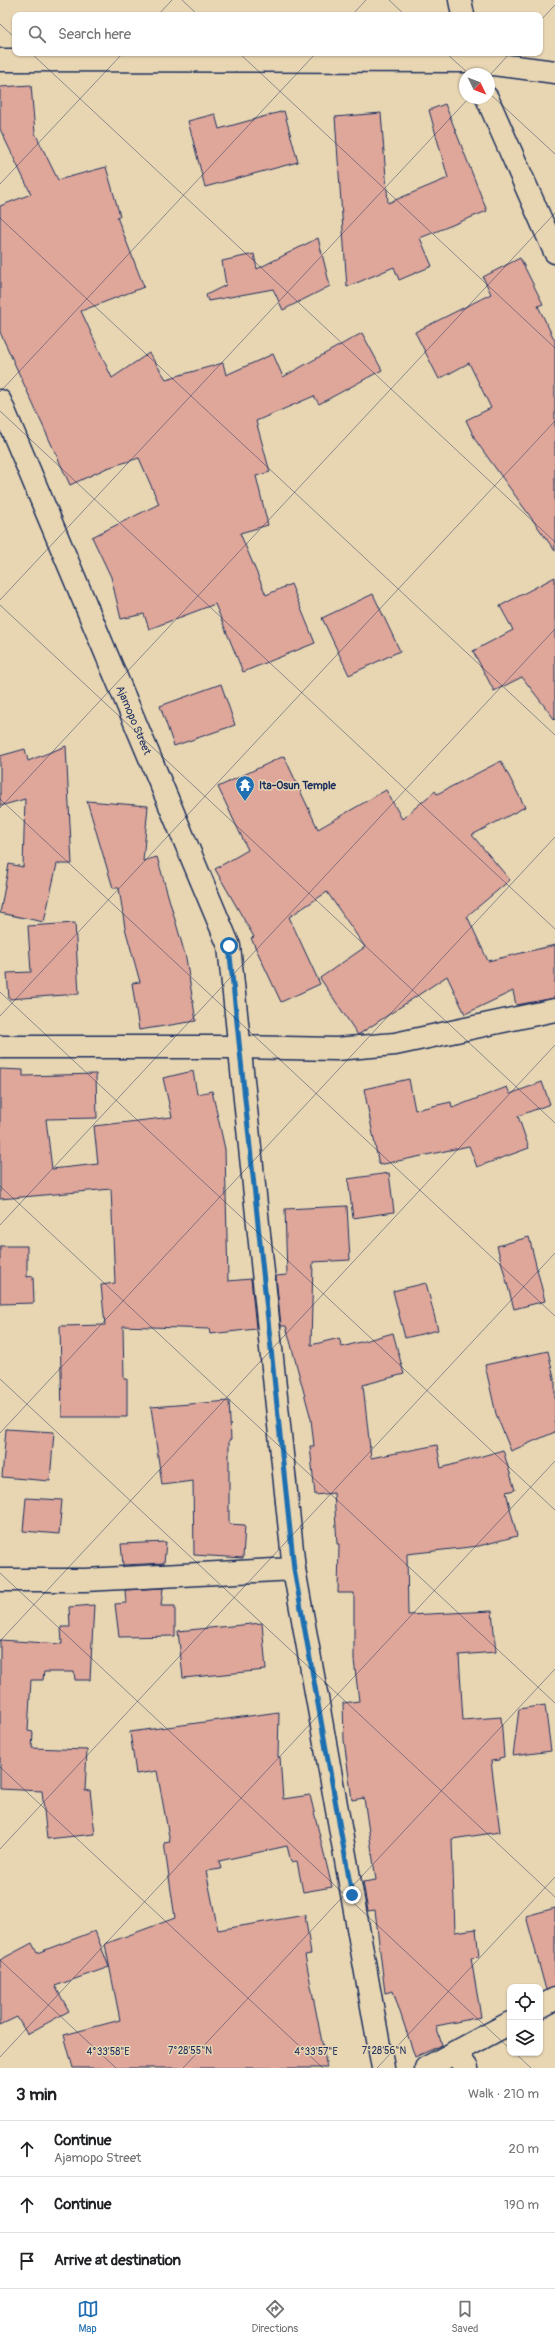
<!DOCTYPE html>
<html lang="en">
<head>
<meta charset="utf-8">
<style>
	body { margin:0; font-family:Pangolin,sans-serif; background:#f6f6f6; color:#202124 }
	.controls { position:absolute; right:12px; bottom:12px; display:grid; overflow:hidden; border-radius:8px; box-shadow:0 1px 3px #0004 }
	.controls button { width:36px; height:36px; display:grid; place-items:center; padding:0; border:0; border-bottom:1px solid #e0e0e0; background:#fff; color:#202124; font:20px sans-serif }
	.compass { position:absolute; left:459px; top:68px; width:36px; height:36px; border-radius:50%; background:#fff; box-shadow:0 1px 3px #0004; rotate:133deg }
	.stop { position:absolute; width:12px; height:12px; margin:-9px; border:3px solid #1f6fb2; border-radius:50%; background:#fff }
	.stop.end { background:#1f6fb2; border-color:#fff; box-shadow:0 1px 4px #0008 }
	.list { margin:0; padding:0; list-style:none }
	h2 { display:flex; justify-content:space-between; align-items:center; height:52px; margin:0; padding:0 16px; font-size:17px }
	h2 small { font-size:13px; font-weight:400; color:#757577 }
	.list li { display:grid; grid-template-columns:26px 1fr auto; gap:12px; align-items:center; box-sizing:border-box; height:56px; padding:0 16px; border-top:1px solid #e0e0e0 }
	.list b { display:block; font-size:15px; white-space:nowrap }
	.list p { margin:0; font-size:13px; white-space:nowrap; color:#757577 }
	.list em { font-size:13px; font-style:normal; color:#757577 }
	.icon { flex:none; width:22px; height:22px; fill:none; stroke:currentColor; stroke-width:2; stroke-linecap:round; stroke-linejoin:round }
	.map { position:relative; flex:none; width:555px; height:2068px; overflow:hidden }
	.search { position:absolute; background:#fff; box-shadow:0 1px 3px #0004; left:12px; right:12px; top:12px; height:44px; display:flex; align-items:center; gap:10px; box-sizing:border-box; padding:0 14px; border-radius:8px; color:#757577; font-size:15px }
	.sheet { height:220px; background:#fff }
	nav { display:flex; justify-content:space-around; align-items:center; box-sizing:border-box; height:56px; border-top:1px solid #e0e0e0; background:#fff; font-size:11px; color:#757577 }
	nav a { display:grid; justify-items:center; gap:2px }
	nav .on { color:#1f6fb2 }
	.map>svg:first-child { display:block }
</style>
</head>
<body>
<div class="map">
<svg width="555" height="2068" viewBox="0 0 555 2068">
	<rect width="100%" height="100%" fill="#e8d6b3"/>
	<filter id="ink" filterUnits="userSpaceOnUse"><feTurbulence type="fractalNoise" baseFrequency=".025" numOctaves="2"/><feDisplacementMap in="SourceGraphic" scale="8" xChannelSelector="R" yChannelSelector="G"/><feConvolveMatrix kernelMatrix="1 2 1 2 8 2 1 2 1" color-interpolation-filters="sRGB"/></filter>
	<g filter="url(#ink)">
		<g fill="#dfa69a" stroke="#1b2f5e">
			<path d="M31,85l4,48 23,47 48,-13 14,49 -3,1 27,70 -63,24 31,67 37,-25 17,26 57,-16 3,12 47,-21 10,23 79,-44 20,37 -63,34 -5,-8 -58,25 14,51 -14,4 12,49 -28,8 26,62 25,-11 24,59 -72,29 -28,-68 -66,25 -5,-15 -23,5 -10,-42 -19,-40 67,-33 -20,-46 -32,10 -37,17 -70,-153v-126l31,-12 -31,-65v-42z"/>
			<path d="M445,104l42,107 -67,27 12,28 -33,14 -5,-13 -47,20 -12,-170 46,-4 7,90 60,-25 -19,-68z"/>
			<path d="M284,111l14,51 -93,25 -17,-66 27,-7 4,15z"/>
			<path d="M318,238l12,48 -47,24 -10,-21 -65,12 -2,-6 20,-10 -4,-24 32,-7 3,15z"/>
			<path d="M520,258l23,46 -5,2 17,35v210l-79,-110 -10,-21 25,-12 -22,-45 -30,16 -24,-47 76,-38 -8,-17z"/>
			<path d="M555,577v143l-33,-43 -28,14 -21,-40 40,-21 -13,-24z"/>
			<path d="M373,594l27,57 -51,24 -27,-57z"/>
			<path d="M221,684l14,41 -61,21 -14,-40z"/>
			<path d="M66,746l6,118h-15l-13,58 -44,-9 9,-49 14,3 2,-68 -25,7v-50l25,-7 3,12z"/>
			<path d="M284,756l34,73 68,-39 16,29 33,-28 2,3 64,-33 24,46 -53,28 38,45 -43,36 21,45 67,-16v53l-39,7 -3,-14 -48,23 -18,-38 -89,59 -38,-57 45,-31 -38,-55 -38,25 31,67 -39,18 -30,-64 3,-1 -39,-68 33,-19 -30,-63z"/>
			<path d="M87,801l61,5 -5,55 14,-4 29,101 10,63 -57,9 -7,-47 8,-1 -15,-54 -6,-40h-6z"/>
			<path d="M75,923l4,71 -70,5 -2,-26 24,-1 -3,-46z"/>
			<path d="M0,1069l23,1v6l73,-2 1,44 -51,1 6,50 46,-5 -4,-38 78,-9 -9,-39 30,-7 4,23 15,-3 13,58 3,132 23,-2 5,50 -46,5 -1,-5 -86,-3 1,53h3v38h-65l-2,-91 45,-1 -4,-40 14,-2 -4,-94 -111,10z"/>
			<path d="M409,1079l6,31 36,-8 1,6 55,-21 3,7 32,-12 8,22 -32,12 11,32 -52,19 -8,-21 -90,19 -15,-76z"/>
			<path d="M389,1173l5,39 -41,6 -5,-39z"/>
			<path d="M347,1206l3,54 -37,2 -2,83 28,-7 3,9 51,-14 11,41 -41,11 8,73 66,-13 4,23 62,-18 12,40 -9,2 11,44 -38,10 -72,8 1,61 84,-4 4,41 -37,3 4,65 38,-3 3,40 -5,1v2l-8,1 9,71 -48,7 3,93 21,-3 3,28 -8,1 10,59 -45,9 6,19 -27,12 -22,-66 -8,2 -10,-83 -7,1 -5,-29 13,-2 -12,-82 -12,2 -8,-60 -1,-37 16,-2 -5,-41v-67h-16l1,-49h-2l-3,-51 -19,2 -5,-49h4l-3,-27 -25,-93h-5l-5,-50 11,-1 -2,-66z"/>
			<path d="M529,1237l16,64 -31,8 -17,-63z"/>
			<path d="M0,1246h27v31l6,-1 1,27 -34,1z"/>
			<path d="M426,1283l12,47 -33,8 -12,-47z"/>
			<path d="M548,1351l7,32v49l-44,19 -15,-37 -11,-49z"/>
			<path d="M229,1401l2,39h-2v84l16,1 -2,33 -49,-3 -1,-74 -31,4 -11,-78z"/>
			<path d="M6,1429l48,3 -4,49 -48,-4z"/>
			<path d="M26,1498l36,2 -3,34 -36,-3z"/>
			<path d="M166,1542l-2,21 -41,2 -2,-21z"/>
			<path d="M163,1588l-2,18h14v30l-56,1 -4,-33 11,-1 -1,-13z"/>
			<path d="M94,1605l-4,75h-15l-1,-8h-30l-1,8h-12l-3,51 5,1 -1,16 55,2 -2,41 5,-1 5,44 -48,5 -5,-48 -42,-2v-149l62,4 -1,-17h9l-1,-20z"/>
			<path d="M262,1623l4,47 -83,8 -5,-47z"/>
			<path d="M545,1705l6,46 -38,5 6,-47z"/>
			<path d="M279,1712l-1,45h2l3,42 27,-4 22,92 -29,5 -6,-31 -6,1 -4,-16 -68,15 2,8 -15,2 12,59 87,-15 6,39 -6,1 22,113h-254l-9,-33 56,-15 -15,-76 70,-26 -11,-75 6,-1 -13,-71 -21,3 -6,-42z"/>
			<path d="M555,1908v79l-9,3 -20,-74z"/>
			<path d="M95,1931l14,36 -54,19 14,25 -42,23 -10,-17 -17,8v-65l32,-17 5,10z"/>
		</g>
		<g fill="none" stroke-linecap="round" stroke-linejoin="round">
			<g stroke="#1b2f5e" stroke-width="25">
				<g id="minor">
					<path d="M460,0l3,15"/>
					<path d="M0,60l470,1 85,11"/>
					<path d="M487,98l68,154"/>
					<path id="s1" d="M0,401l229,545 65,623 89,499"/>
					<path d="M0,1047h239l97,2 59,-5 160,-34"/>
					<path d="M0,1580h85l209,-11"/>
					<path d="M540,2007l15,-8"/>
					<path d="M455,2052l12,16"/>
					<path d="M426,2068l84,-45"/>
				</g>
			</g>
			<use href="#minor" stroke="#e8d6b3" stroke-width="22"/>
		</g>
	</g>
	<g fill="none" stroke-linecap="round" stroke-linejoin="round" filter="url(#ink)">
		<path stroke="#1f6fb2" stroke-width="5" d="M229,946l65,623 58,326"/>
	</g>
	<path fill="none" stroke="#1b2f5e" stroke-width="1" stroke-opacity="0.45" d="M182,0l16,15M389,0l16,15M158,15l14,-15M352,15l14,-15M540,21l15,-16M0,24l15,14M31,53l524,489M239,53l316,295M446,53l23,21M489,76l21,-23M489,93l66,61M0,184l123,-131M0,218l555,517M0,392l316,-339M0,411l555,518M0,600l469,-502M0,605l555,518M0,799l555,517M0,808l555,-595M0,992l555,518M0,1016l555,-595M0,1186l555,517M0,1225l555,-596M0,1379l555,518M0,1433l555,-596M0,1573l510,476M0,1641l555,-596M0,1767l323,301M0,1849l555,-596M0,1960l116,108M515,2053l16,15M0,2057l555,-596M183,2068l372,-399M377,2068l178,-191"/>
	<defs>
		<g id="temple-pin" transform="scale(1)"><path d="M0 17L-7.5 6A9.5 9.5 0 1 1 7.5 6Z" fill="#1f6fb2" stroke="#e8d6b3"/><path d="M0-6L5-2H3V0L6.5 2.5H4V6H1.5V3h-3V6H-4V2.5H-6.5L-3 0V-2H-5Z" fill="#fff"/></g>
	</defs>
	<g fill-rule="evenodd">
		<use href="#temple-pin" x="245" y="785"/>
	</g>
	<g text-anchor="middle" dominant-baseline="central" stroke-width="3" stroke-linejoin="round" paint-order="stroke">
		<g font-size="11" fill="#1b2f5e" stroke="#e8d6b3">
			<text stroke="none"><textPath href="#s1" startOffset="346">Ajamopo Street</textPath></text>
		</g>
		<g font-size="11" font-weight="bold" fill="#1b2f5e" stroke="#e8d6b3" text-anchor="start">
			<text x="259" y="785">Ita-Osun Temple</text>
		</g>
	</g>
	<g font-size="10" text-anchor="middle" fill="#1b2f5e" stroke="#e8d6b3" stroke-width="3" stroke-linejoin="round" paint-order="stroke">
		<text x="190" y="2054">7°28'55"N</text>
		<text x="384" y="2054">7°28'56"N</text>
		<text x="108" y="2055">4°33'58"E</text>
		<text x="316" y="2055">4°33'57"E</text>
	</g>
</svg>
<div class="controls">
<button><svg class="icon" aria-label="locate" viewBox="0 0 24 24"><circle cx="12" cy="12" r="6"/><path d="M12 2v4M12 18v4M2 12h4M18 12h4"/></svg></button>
<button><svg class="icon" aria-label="layers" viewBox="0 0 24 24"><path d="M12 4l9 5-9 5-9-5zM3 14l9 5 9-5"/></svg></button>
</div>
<svg class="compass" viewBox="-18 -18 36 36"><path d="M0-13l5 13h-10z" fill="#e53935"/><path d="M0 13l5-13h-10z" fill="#757577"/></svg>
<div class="stop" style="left:229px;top:946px"></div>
<div class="stop end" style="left:352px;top:1895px"></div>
<div class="search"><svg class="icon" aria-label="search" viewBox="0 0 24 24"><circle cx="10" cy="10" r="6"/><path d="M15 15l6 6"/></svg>Search here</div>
</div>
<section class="sheet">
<h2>3 min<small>Walk · 210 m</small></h2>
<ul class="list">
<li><svg class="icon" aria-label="ahead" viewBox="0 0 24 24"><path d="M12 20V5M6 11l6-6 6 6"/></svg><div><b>Continue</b><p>Ajamopo Street</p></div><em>20 m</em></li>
<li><svg class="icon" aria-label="ahead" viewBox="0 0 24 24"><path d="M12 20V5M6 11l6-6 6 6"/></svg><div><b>Continue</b></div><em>190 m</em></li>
<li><svg class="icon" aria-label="arrive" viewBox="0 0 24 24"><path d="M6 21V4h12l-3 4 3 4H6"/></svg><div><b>Arrive at destination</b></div></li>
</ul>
</section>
<nav>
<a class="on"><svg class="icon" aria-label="map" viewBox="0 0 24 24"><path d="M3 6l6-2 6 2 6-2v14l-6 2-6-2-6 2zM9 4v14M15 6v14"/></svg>Map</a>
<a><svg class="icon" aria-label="directions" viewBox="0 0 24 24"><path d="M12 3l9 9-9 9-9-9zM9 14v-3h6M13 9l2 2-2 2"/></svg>Directions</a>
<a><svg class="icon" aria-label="saved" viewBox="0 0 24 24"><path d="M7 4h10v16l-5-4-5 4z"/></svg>Saved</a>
</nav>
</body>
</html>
